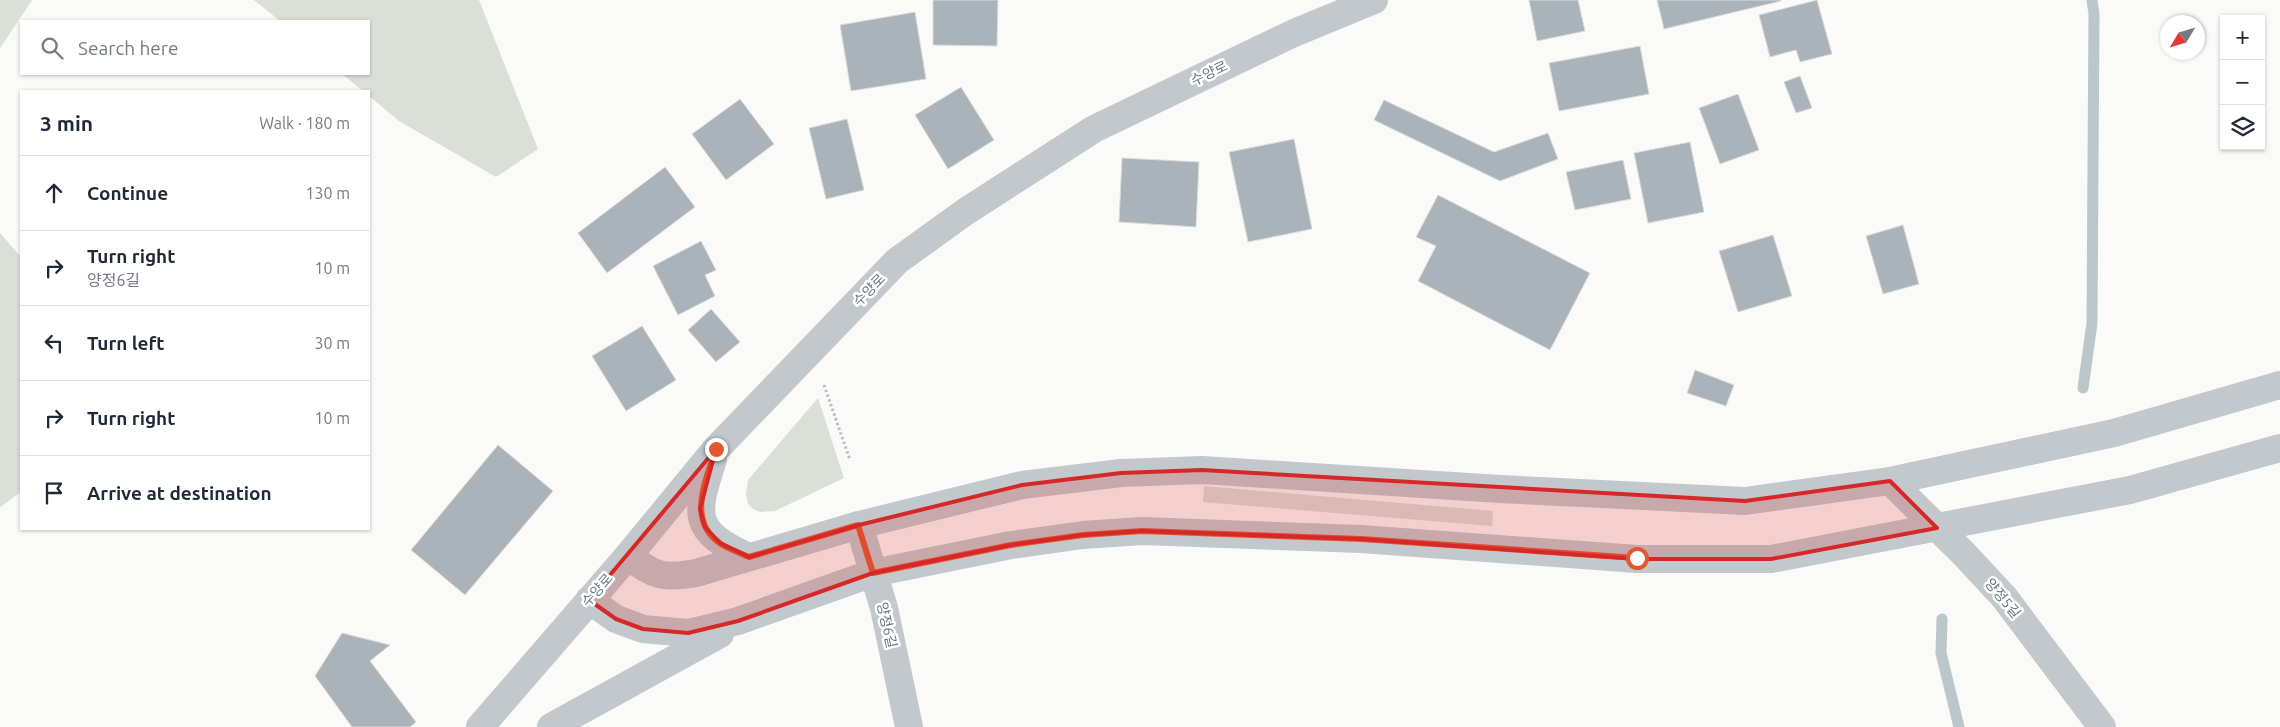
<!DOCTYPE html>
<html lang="en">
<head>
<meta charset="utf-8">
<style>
	body { margin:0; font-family:Ubuntu,"Noto Sans KR",sans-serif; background:#f2f2f3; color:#1f2937 }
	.controls { position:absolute; right:15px; top:15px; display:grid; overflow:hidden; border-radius:0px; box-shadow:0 1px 4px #0004 }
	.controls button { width:45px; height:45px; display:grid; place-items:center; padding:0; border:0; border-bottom:1px solid #e0e1e3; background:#fff; color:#1f2937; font:25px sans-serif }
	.compass { position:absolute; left:2160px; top:15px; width:45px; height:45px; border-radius:50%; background:#fff; box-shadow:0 1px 4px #0004; rotate:232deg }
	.stop { position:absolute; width:15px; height:15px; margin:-11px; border:4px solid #e4572e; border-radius:50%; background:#fff }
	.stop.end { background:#e4572e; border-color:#fff; box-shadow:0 1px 5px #0008 }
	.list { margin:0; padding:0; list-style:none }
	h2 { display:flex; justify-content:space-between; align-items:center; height:65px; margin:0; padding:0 20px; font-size:21px }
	h2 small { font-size:16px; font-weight:400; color:#747a83 }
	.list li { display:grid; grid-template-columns:32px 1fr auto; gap:15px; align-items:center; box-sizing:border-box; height:75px; padding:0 20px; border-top:1px solid #e0e1e3 }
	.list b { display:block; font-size:19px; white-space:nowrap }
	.list p { margin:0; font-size:16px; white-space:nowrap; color:#747a83 }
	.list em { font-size:16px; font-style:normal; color:#747a83 }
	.icon { flex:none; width:28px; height:28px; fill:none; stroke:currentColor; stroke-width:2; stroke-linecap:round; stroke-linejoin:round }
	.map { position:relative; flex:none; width:2280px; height:727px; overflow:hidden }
	.search { position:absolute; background:#fff; box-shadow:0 1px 4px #0004; left:20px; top:20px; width:350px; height:55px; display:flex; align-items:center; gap:12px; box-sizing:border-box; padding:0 18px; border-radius:0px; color:#747a83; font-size:19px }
	.panel { position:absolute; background:#fff; box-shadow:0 1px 4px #0004; left:20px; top:90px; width:350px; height:440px; border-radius:0px }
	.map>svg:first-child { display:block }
</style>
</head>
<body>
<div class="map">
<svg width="2280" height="727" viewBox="0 0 2280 727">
	<rect width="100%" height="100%" fill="#fafaf8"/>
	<g fill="#dadfd7">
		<path d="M0,0h32l-32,48z"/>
		<path d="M254,0h225l59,149 -42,28 -97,-56 -30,-25v-5h-6l-21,-17h27v-53h-89z"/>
		<path d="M0,233l21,24v235l-21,15z"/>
		<path d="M818,398l26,80 -69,33 -15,1 -7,-3 -5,-5 -2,-10 2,-14z"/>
		<path d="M1204,486l289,25 -1,15 -289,-24z"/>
	</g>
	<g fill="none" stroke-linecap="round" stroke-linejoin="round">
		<g stroke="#bbc7cb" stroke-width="11">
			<path d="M2083,388l9,-65 2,-309 -2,-14"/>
			<path d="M1942,619l-1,34 18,74"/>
		</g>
	</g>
	<g fill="#aab3b9" stroke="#dcdcda">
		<path d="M933,0h65l-1,46 -64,-1z"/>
		<path d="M1529,0h49l7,31 -48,10z"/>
		<path d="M1657,0h124v1l-117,28z"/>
		<path d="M1817,0l15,54 -32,8 -4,-12 -26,7 -11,-42z"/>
		<path d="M915,12l11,67 -75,12 -11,-66z"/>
		<path d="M1640,46l9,48 -90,17 -10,-48z"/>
		<path d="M1800,76l12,32 -16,5 -12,-31z"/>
		<path d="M961,87l33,53 -46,29 -33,-54z"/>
		<path d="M1738,94l21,56 -39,14 -21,-56z"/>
		<path d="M740,99l34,45 -48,36 -34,-46z"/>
		<path d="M1384,100l110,52 54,-19 10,26 -58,22 -126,-61z"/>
		<path d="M847,119l17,71 -38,9 -17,-71z"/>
		<path d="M1294,139l18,90 -64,13 -19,-90z"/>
		<path d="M1690,142l14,70 -56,11 -14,-70z"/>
		<path d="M1122,158l77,4 -3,65 -77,-5z"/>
		<path d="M1623,160l8,39 -56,11 -9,-38z"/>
		<path d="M665,167l30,40 -88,66 -29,-40z"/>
		<path d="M1438,195l152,78 -40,77 -132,-69 18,-35 -20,-9z"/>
		<path d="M1903,225l16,59 -36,10 -17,-58z"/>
		<path d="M1773,235l19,61 -54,16 -19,-61z"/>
		<path d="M701,241l15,29 -11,5 10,21 -37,19 -25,-49z"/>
		<path d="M711,309l29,33 -24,20 -28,-32z"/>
		<path d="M642,326l34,54 -50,31 -34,-55z"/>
		<path d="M1695,370l39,15 -8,21 -39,-13z"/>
		<path d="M498,445l55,46 -88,104 -54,-45z"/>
		<path d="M342,633l48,12 -20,16 46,61 -6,5h-58l-37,-51z"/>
	</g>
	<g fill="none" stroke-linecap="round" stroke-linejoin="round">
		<path stroke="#bbbfc2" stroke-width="3" stroke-dasharray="2.5 2.5" stroke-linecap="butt" d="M824,385l26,75"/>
		<g stroke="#c3c8cc" stroke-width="28">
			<path d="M713,460c-18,55 -22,71 36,97"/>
			<path d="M1890,481l74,73 40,43 98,130"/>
			<path d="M859,525l25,83 25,119"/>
			<path d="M628,556c27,20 35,23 68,17l163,-48 163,-40 99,-12 81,-3 298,19 245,12 145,-20 224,-48 166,-48"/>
			<path d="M589,600l27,19 27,10 45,4 50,-12 135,-48 138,-28 72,-10 59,-4 219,8 276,20h134l359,-69 150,-42"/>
			<path d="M480,727l148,-171 88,-107 181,-188 68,-49 129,-83 200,-96 80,-33"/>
			<path d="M551,727l169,-93"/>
		</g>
	</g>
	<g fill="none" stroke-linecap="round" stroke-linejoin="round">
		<path stroke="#e4572e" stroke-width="6" d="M716,449c-10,31 -30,72 5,95 8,5 19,9 28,13l109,-32 15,48 138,-28 72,-10 59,-4 219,8 276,19"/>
	</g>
	<path fill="#d62828" fill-opacity="0.2" stroke="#d62828" stroke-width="4" stroke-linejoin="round" d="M716,449l-16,60 5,18 15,16 29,14 110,-32 163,-40 99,-12 81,-3 543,31 145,-20 47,47 -166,31h-134l-276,-20 -219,-8 -59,4 -72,10 -138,28 -135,48 -50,12 -45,-4 -27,-10 -27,-19z"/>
	<g text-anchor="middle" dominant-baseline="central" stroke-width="5" stroke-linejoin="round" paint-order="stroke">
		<g font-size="14" fill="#657683" stroke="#fff">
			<text transform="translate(1209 73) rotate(-26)">수양로</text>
			<text transform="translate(869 290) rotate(-46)">수양로</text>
			<text transform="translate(597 590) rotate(-49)">수양로</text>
			<text transform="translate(2003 598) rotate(50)">양정5길</text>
			<text transform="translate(887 625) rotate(77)">양정6길</text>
		</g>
	</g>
</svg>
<div class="controls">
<button>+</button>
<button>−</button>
<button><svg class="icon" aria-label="layers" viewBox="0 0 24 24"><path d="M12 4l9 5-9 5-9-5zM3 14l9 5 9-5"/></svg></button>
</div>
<svg class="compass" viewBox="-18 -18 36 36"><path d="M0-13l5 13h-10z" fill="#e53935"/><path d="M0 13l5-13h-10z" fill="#747a83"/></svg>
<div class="stop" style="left:1637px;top:558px"></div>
<div class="stop end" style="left:716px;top:449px"></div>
<div class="search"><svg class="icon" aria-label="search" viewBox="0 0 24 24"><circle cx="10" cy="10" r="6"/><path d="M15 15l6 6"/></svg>Search here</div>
<section class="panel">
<h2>3 min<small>Walk · 180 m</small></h2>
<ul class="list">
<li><svg class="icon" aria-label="ahead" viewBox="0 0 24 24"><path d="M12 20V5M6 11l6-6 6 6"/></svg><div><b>Continue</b></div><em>130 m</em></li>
<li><svg class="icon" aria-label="right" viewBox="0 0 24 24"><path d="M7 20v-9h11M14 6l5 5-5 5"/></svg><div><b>Turn right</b><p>양정6길</p></div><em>10 m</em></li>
<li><svg class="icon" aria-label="left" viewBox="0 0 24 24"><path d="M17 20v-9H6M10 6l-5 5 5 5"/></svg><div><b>Turn left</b></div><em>30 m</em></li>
<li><svg class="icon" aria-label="right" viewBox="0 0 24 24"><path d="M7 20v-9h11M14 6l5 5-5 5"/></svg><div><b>Turn right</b></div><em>10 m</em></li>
<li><svg class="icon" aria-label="arrive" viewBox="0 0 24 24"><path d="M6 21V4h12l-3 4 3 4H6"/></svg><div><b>Arrive at destination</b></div></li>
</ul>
</section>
</div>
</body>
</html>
